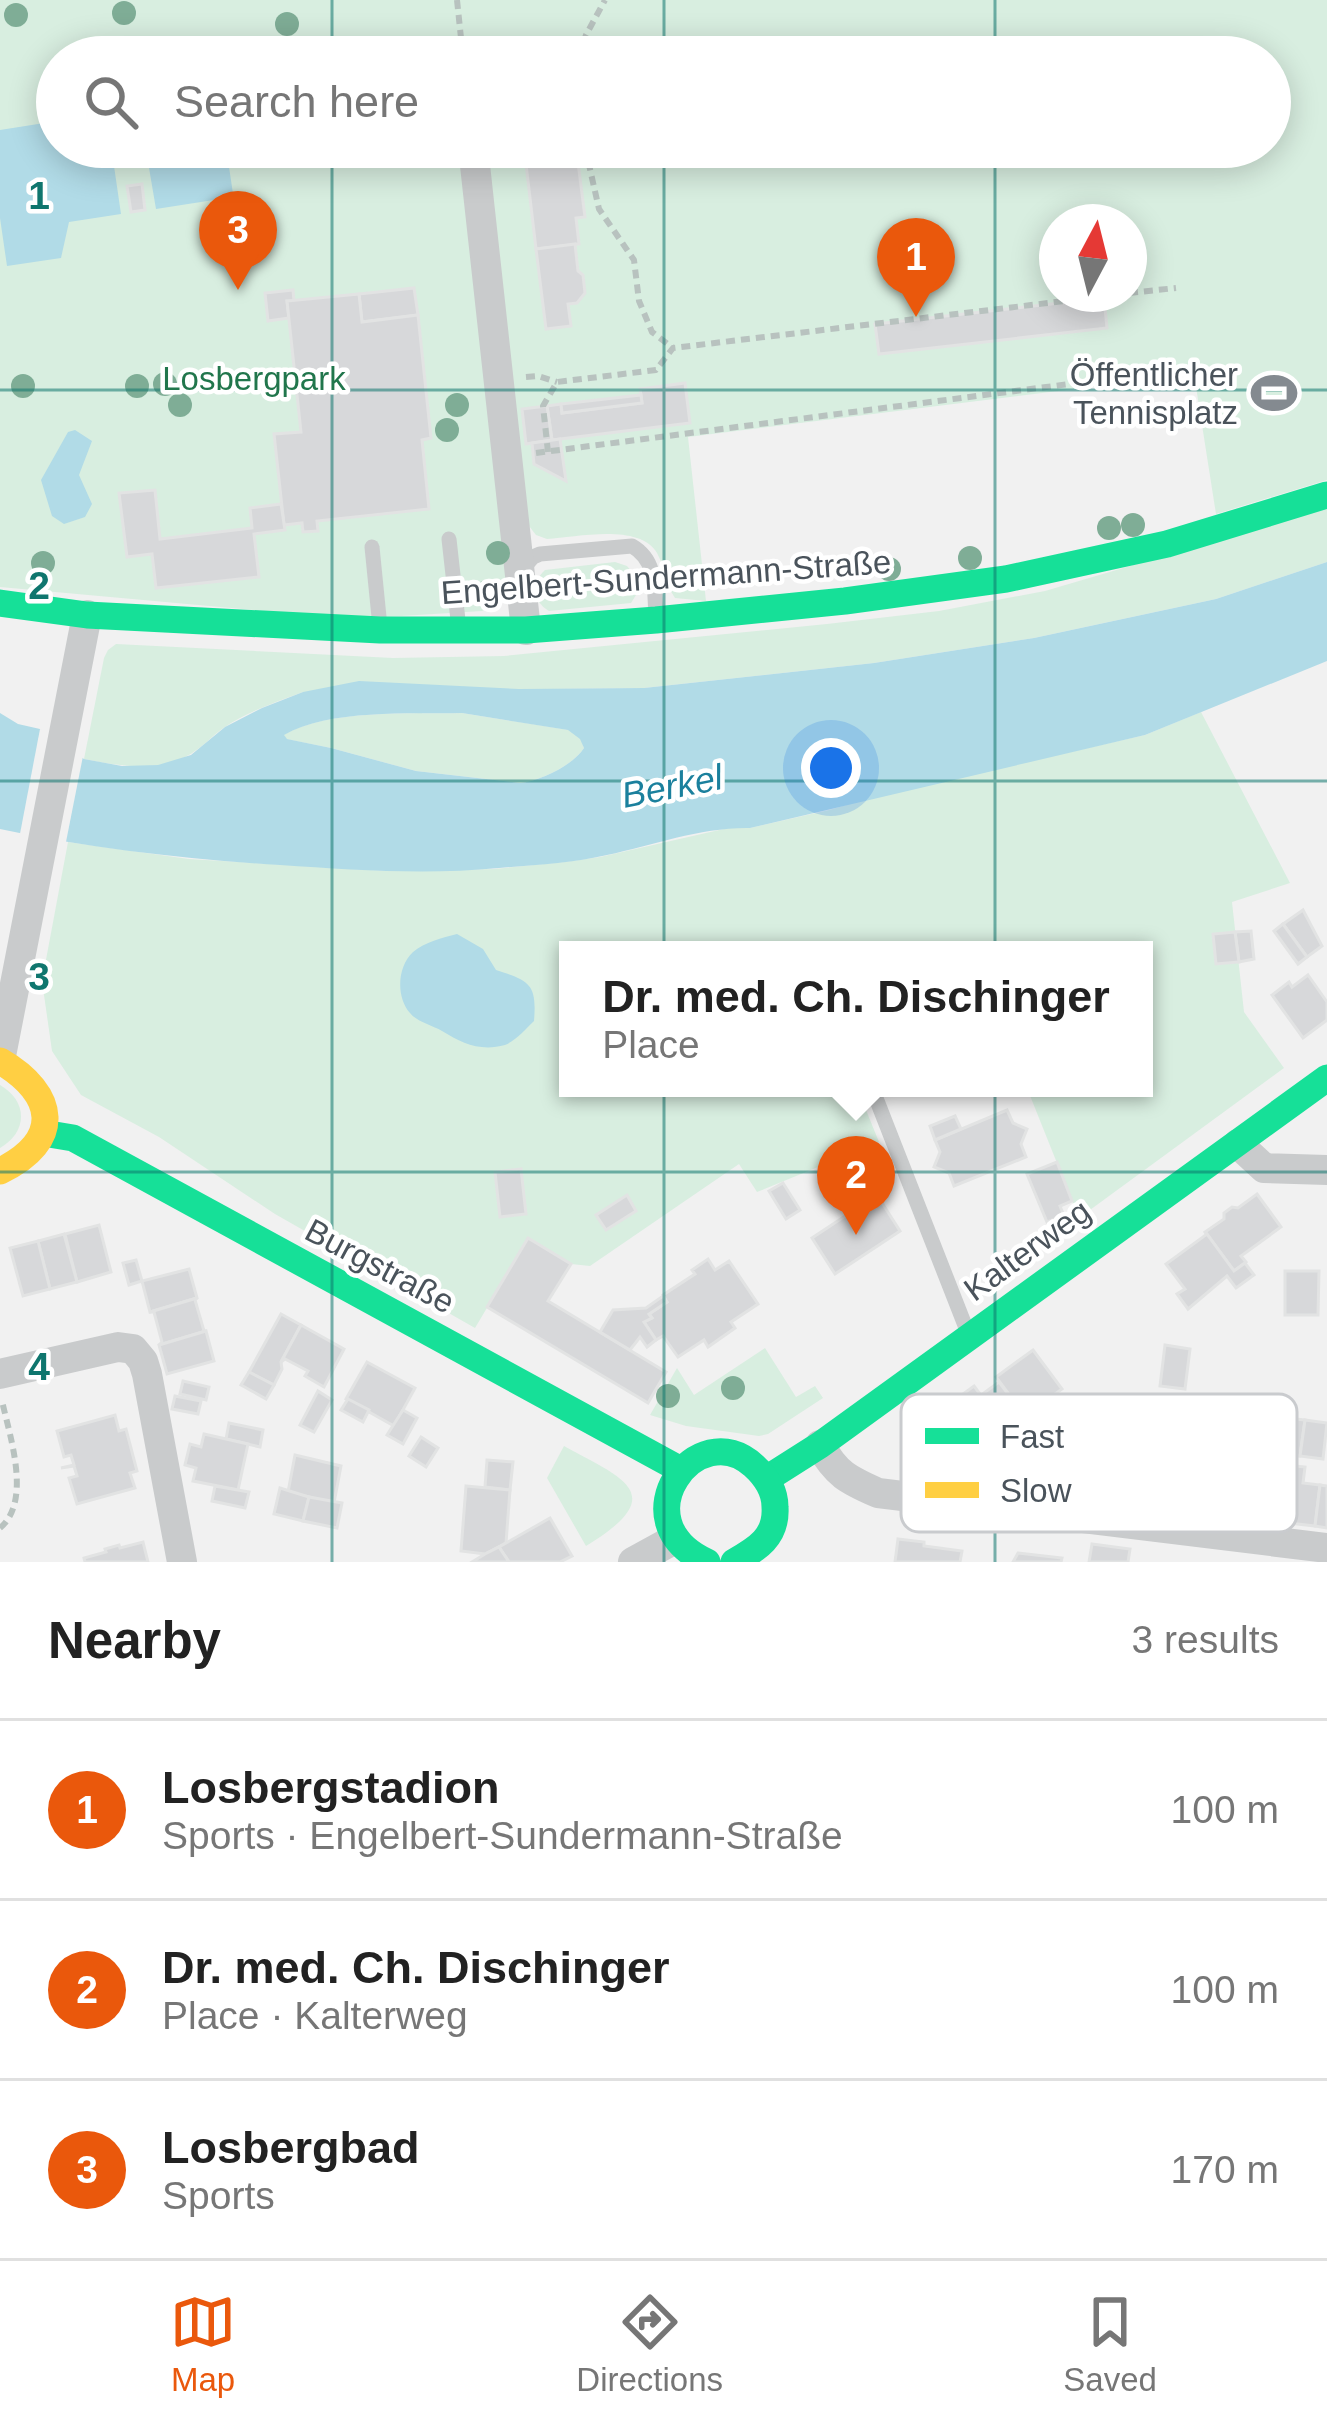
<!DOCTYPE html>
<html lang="en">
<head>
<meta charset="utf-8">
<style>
	body { margin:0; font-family:Arial,sans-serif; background:#f6f6f6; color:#222 }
	.compass { position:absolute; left:1039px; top:204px; width:108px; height:108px; border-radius:50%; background:#fff; box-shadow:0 6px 30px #0003; rotate:7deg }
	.you { position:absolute; left:831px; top:768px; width:42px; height:42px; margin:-30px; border:9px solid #fff; border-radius:50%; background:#1a73e8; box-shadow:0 0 0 18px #1a73e833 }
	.badge { display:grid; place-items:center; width:78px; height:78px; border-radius:50%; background:#ea580c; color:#fff; font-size:39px; font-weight:700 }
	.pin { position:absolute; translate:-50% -99px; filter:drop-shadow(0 3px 6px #0008) }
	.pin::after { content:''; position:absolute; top:63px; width:42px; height:36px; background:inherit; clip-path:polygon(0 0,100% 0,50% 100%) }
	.popup { position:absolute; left:559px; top:941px; width:594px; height:156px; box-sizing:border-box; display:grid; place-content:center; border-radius:0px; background:#fff; filter:drop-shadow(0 3px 9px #0005); font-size:39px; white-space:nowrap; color:#767676 }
	.popup b { font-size:45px; color:#222 }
	.popup::after { content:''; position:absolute; left:50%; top:100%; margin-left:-24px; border:24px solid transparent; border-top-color:#fff }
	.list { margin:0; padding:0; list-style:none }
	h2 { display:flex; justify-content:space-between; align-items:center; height:156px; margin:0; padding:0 48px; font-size:51px }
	h2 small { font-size:39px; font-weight:400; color:#767676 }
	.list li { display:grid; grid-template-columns:78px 1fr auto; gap:36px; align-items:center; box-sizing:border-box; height:180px; padding:0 48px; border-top:3px solid #e0e0e0 }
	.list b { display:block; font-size:45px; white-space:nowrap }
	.list p { margin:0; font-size:39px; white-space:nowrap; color:#767676 }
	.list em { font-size:39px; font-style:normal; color:#767676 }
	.icon { flex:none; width:66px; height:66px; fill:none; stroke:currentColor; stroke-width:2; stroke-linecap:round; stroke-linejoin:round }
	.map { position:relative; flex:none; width:1327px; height:1562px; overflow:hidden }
	.search { position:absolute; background:#fff; box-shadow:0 6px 30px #0003; left:36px; right:36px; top:36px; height:132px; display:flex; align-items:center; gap:30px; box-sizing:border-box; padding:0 42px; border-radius:66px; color:#767676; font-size:45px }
	.sheet { height:696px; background:#fff }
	nav { display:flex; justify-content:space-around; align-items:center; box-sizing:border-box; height:168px; border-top:3px solid #e0e0e0; background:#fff; font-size:33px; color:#767676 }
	nav a { display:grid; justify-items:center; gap:6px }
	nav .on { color:#ea580c }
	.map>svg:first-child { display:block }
</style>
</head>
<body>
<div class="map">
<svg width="1327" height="1562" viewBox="0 0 1327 1562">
	<rect width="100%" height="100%" fill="#f1f1f1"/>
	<g fill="#d8eee0" fill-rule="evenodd">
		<path d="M0,0h1327v480l-111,34 -22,-140 -506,63 18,164 -31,-3c-10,-14 -10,-31 -18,-45 -17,-30 -80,-16 -110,-14l-11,-4 -7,-9 -20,71 -27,14 -129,8 -353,-32zM57,57h1213v90h-1213zM1057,222h72v72h-72z"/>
		<path d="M1327,508v54l-111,37 -182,39 -160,25 -230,25 -341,4c-26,10 -55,19 -78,35 -11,7 -19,17 -30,24 -32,23 -75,15 -111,8l20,-101 4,-8 8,-6 277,14 111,-2 323,-32 112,-13 106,-20z"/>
		<path d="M615,562l12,4 10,12 -1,17 -5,8 -82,8c-17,-10 -18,-28 -4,-41z"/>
		<path d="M1201,712l89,171 -58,19 12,110 40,56 -205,150 -52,-130h117v-138h-576v138h289l22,54 -122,50 -18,-28 -149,102 -19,-2 -43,-25 -53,89 -200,-114 -116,-77 -78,-42 -29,-44 -10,-70 26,-139 121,17 198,12 107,-2 71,-7 35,-5 128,-29h22l79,-18 56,-16 260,-59z"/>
		<path d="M462,713l107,17 12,9 3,9c-11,17 -43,33 -64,35l-104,-12 -85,-23 -45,-9 -3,-4c45,-26 127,-21 179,-22z"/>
		<path d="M0,1085c28,16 28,47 0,63z"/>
		<path d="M765,1348l31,49 19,-11 8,12 -55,36 -9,2 -73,-10 -36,-11 27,-47 17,27z"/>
		<path d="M564,1446c60,33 107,48 22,100l-39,-68z"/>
	</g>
	<g fill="#b1dbe7" fill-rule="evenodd">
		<path d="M57,121v26h169l9,60 -12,2 -3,-10 -64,10 -8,-47 -34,4 7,48 -52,8 -8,36 -54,8 -7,-48v-88z"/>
		<path d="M75,430l17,11 -13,34 13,29 -7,13 -21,7 -12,-8 -11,-36 27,-48z"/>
		<path d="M1327,562v99l-182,74 -395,93c-48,-1 -96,17 -143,27 -35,8 -72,10 -108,13 -73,7 -146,2 -219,-3 -94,-6 -187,-16 -280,-36v-116l18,11 22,5 44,30 38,7 36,-1 33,-10 34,-28 37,-19 41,-16 56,-11 160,8 125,-1 230,-25 160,-25 182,-39zM462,713l106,17 12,9 4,9c-11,17 -43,33 -64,35l-104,-12 -85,-23 -44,-9 -3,-4c44,-26 127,-21 178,-22z"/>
		<path d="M457,934l26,15 13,21c34,11 41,14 38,51 -8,8 -19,20 -29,24 -25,7 -43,-2 -63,-14 -10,-6 -25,-9 -32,-18 -14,-16 -13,-46 3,-61 12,-10 29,-14 44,-18z"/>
	</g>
	<path fill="#f1f1f1" d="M40,729l15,3 29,19 -19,96 -46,-8z"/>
	<g fill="#d7d8da" stroke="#e2e3e3" stroke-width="3">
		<path d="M524,147h52l9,70 -9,1 3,26 -43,5z"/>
		<path d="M142,184l3,26 -14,2 -4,-26z"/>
		<path d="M575,244l3,27 5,4 2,18 -8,10 -9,1 3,22 -25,3 -10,-80z"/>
		<path d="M414,288l4,27 -56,7 -3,-28z"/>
		<path d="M293,290l1,11h-7l2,17 -21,3 -3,-28z"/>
		<path d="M359,294l3,28 56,-7 13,123 -9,2 7,69 -112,12 1,10 -15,1 -1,-9 -18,2 -10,-91 27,-2 -14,-131z"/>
		<path d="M1104,298l3,30 -228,26 -4,-30z"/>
		<path d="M685,383l5,40 -138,17 -5,-34 14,-2 1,9 80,-10 -2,-14z"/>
		<path d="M641,395l1,8 -80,10 -1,-9z"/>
		<path d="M547,406l5,34 -26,4 -4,-35z"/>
		<path d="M560,439l6,42 -32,-17 -2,-21z"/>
		<path d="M155,490l5,49 92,-11 -2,-20 31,-4 4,26 -31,4 5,43 -103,11 -4,-34 -25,3 -8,-64z"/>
		<path d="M1303,910l19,36 -15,11 -24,-33z"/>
		<path d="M1283,924l24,33 -9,7 -24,-33z"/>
		<path d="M1251,931l3,28 -15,3 -4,-30z"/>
		<path d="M1235,932l4,30 -23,2 -3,-30z"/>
		<path d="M1308,975l19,27v18l-24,18 -31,-43 17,-13 3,5z"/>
		<path d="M1007,1110l6,13 14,6 -6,15 5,13 -72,29 -5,-13 -15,-6 6,-15 -5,-12z"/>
		<path d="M955,1116l6,13 -26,11 -5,-14z"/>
		<path d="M1057,1162l15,39 -12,5 4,10 -17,6 -20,-48z"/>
		<path d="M521,1169l5,45 -26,3 -5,-45z"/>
		<path d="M783,1183l17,27 -14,9 -17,-28z"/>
		<path d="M1257,1194l24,33 -40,29 5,6 -12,9 -29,-39 19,-13v-6l8,-6 6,1z"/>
		<path d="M627,1195l9,16 -30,19 -10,-15z"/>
		<path d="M877,1195l23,36 -65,43 -23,-36z"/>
		<path d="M99,1225l12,47 -34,10 -12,-48z"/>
		<path d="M64,1234l13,48 -27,7 -12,-48z"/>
		<path d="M1207,1234l27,37 11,-8 9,12 -18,13 -9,-12 -39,33 -11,-15 8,-5 -19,-25z"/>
		<path d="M528,1238l43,26 -23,37 118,71 -18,31 -161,-96z"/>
		<path d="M38,1241l12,48 -27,7 -13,-48z"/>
		<path d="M708,1259l7,11 14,-9 29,43 -27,18 4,6 -27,19 -4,-7 -26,17 -15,-21 -7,4 -12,-18 8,-4 -3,-4 18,-12 -4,-7 32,-21 -3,-4z"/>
		<path d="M136,1260l6,21 -13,4 -6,-22z"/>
		<path d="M189,1269l8,29 -47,14 -8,-31z"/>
		<path d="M1285,1271h34l-1,44h-33z"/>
		<path d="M663,1296l4,6 -18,12 3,4 -8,4 12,18 -9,7 -7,-10 -10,13 -30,-18 13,-22 33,-2z"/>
		<path d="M197,1298l-2,2 9,31h2l-47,14 3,-3 -8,-30h-4z"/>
		<path d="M281,1314l20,11 -20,37 1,7 -8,16 -25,-13z"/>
		<path d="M301,1325l43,24 -20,38 -19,-11 3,-5 -23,-12 -4,3z"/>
		<path d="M206,1331l8,30 -47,13 -8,-29z"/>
		<path d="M1165,1345l25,4 -5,40 -25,-3z"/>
		<path d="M1033,1350l29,39 -37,27 -29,-39z"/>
		<path d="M367,1362l48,26 -21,38 -48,-27z"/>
		<path d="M249,1372l25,13 -8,14 -25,-14z"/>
		<path d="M183,1381l26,6 -3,13 -26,-6z"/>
		<path d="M999,1382l25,33 -19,14 -24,-34z"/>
		<path d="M974,1386l23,31 -37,27 -23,-31z"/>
		<path d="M318,1391l14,9 -18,32 -14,-7z"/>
		<path d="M175,1396l26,5 -3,13 -26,-5z"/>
		<path d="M348,1399l21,11 -6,12 -22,-12z"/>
		<path d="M1099,1401l23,3 -1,7 23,3 1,-7h6l-2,18 -34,-4 -1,13 -5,5 -14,-2z"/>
		<path d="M403,1410l14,8 -14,26 -16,-9z"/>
		<path d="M115,1415l4,16 7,-2 11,42 -7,2 5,15 -58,16 -8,-26 8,-2 -3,-10 -13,2 13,-3 -3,-10 -7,2 -7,-26z"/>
		<path d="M1279,1417l26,3 -5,36h-5v4l-21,-3z"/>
		<path d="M1305,1420l22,3 -4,36 -23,-3z"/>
		<path d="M1115,1421l36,5 -1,6 4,5 -1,12 -5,4 -7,51 -40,-5 2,-14 -9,-1 3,-25 9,1 3,-21 5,-5z"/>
		<path d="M229,1423l34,7 -3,17 -34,-8z"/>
		<path d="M1180,1425l14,1 -5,38 -14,-1z"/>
		<path d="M1209,1428l20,3 -10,83 -35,-4 4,-39 24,2 1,-12 -8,-1z"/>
		<path d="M1261,1429l16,2 -4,30 -16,-2z"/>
		<path d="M1229,1431l24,3 -7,45 12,1 -5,38 -34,-4z"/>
		<path d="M204,1434l44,10 -10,46 -45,-9 3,-13 -11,-3 5,-21 11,3z"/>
		<path d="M975,1434l15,21 -33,25 -17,-23z"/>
		<path d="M421,1437l17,11 -12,19 -17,-11z"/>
		<path d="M295,1455l46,11 -7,37 -46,-11z"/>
		<path d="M487,1460l26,2 -3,28 -25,-3z"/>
		<path d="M1287,1465l18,2 -2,16 17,2 -5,41 -35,-4z"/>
		<path d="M1320,1485l7,1v42l-12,-2z"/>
		<path d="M215,1486l34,6 -4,16 -33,-7z"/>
		<path d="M466,1486l44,4 -4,53 -21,11 -24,-3z"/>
		<path d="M280,1488l29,9 -6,24 -29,-7z"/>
		<path d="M309,1497l33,6 -5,25 -34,-7z"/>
		<path d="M550,1518l22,38 -12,6h-51l-10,-15z"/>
		<path d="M898,1539l26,3v4l38,5 -2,11h-65z"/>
		<path d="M143,1542l5,20h-63l-1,-4 22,-6 -1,-3 14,-4 1,3z"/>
		<path d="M1092,1544l38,5 -2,13h-39z"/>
		<path d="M499,1547l10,15h-37l13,-8z"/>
		<path d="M1018,1553l44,5 -1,4h-48z"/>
	</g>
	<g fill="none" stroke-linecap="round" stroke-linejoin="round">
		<g stroke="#b8c2bf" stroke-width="6" stroke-dasharray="9 6" stroke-linecap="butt">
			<path d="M457,0l6,57"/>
			<path d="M578,57l8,-22 19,-35"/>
			<path d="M585,147l14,62 35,51 5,41 13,31 21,16"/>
			<path d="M1129,293l47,-5"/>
			<path d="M526,377l12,-1 19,6"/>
			<path d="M548,452l-5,-46 14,-24 99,-12 17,-22 450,-54"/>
			<path d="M536,453l657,-85"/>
			<path d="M0,1528c32,-27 10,-91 2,-127"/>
		</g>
		<g stroke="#c9cbcc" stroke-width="15">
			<path d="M449,539l10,90"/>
			<path d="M372,547l8,80"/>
			<path d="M522,570l11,-13 7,-3 92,-8c26,15 22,44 24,71"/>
			<path d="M872,1088l96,245"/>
		</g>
		<g stroke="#c9cbcc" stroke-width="30">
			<path d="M473,147l53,483"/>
			<path d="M0,1061l87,-446"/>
			<path d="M1238,1144l26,24 63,2"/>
			<path d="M0,1374l118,-27 15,2 10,12 4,13 35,188"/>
			<path d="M820,1445c16,29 28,35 58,48l449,55"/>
			<path d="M633,1562l42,-23"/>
		</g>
		<g stroke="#16e098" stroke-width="27">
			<path d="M0,603l87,12 293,15h146l130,-10 189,-19 161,-22 161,-35 160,-49"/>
			<path d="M43,1133l30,5 608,332"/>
			<path d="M768,1478l52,-33 507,-367"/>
			<path d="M707,1562c-90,-41 -9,-149 47,-96 12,11 21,25 21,41 2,30 -18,42 -41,55"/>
		</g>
		<path stroke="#ffcf43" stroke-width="27" d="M0,1061c57,33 63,80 0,110"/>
	</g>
	<g fill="#7fad96">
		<circle cx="124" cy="13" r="12"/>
		<circle cx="16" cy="15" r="12"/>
		<circle cx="287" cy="24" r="12"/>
		<circle cx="165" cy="384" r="12"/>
		<circle cx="23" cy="386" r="12"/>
		<circle cx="137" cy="386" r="12"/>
		<circle cx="180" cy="405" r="12"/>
		<circle cx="457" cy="405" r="12"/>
		<circle cx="447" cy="430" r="12"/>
		<circle cx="1133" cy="525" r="12"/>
		<circle cx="1109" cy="528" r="12"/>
		<circle cx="498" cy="553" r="12"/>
		<circle cx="970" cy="558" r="12"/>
		<circle cx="43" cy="563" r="12"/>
		<circle cx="889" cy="569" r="12"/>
		<circle cx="487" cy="592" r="12"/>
		<circle cx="733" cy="1388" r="12"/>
		<circle cx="668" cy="1396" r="12"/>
	</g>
	<path fill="none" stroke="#0f766e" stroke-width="3" stroke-opacity="0.55" d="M332,0v57M664,0v57M995,0v57M332,147v1415M664,147v1415M995,147v1415M0,390h1327M0,781h1327M0,1172h1327"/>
	<defs>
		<g id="stadium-bare" transform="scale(3.6)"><path d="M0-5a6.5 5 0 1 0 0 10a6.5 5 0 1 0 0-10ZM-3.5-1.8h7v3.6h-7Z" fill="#848a90" stroke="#fff" stroke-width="2.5" paint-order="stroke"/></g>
	</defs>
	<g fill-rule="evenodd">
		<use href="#stadium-bare" x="1274" y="393"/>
	</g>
	<g text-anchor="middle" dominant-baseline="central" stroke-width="9" stroke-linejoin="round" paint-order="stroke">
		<g font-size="33" fill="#4a535b" stroke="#fff" text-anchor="end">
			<text x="1238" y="374">Öffentlicher<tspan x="1238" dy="38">Tennisplatz</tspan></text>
		</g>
		<g font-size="33" fill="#21764c" stroke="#fff">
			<text x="254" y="378">Losbergpark</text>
		</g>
		<g font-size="33" fill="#4a535b" stroke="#fff">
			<text transform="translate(666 577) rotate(-4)">Engelbert-Sundermann-Straße</text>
			<text transform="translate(1027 1250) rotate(-36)">Kalterweg</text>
			<text transform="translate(380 1266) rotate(28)">Burgstraße</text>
		</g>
		<g font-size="36" font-style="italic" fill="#1b809d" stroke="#fff">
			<text transform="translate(672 786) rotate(-11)">Berkel</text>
		</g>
	</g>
	<rect x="901" y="1394" width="396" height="138" rx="18" fill="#fff" stroke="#c9cbce" stroke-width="3"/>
	<rect x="925" y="1428" width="54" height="16" fill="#16e098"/>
	<rect x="925" y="1482" width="54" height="16" fill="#ffcf43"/>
	<g font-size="33" fill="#4a535b">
		<text x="1000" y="1448">Fast</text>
		<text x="1000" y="1502">Slow</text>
	</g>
	<g font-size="39" text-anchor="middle" font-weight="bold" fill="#0f766e" stroke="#fff" stroke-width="9" stroke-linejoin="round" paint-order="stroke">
		<text x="39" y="209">1</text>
		<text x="39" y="599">2</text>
		<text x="39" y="990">3</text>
		<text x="39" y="1380">4</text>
	</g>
</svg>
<svg class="compass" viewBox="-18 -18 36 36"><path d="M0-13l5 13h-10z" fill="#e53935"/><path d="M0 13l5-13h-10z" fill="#767676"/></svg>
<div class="you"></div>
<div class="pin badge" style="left:916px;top:317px">1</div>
<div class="pin badge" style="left:856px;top:1235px">2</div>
<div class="popup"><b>Dr. med. Ch. Dischinger</b>Place</div>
<div class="pin badge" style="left:238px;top:290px">3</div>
<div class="search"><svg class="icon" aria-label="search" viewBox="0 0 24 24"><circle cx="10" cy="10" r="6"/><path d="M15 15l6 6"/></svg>Search here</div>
</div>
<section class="sheet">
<h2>Nearby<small>3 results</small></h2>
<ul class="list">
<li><span class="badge">1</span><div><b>Losbergstadion</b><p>Sports · Engelbert-Sundermann-Straße</p></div><em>100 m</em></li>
<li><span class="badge">2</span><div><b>Dr. med. Ch. Dischinger</b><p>Place · Kalterweg</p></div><em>100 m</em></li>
<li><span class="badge">3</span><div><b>Losbergbad</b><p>Sports</p></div><em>170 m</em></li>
</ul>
</section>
<nav>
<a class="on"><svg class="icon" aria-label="map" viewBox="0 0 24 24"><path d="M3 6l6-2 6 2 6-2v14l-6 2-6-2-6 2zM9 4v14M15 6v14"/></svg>Map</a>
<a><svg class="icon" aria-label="directions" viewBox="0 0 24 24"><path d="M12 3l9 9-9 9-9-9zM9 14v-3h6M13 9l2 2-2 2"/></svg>Directions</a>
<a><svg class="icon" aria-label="saved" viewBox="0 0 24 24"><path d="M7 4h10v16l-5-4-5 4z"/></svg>Saved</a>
</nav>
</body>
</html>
